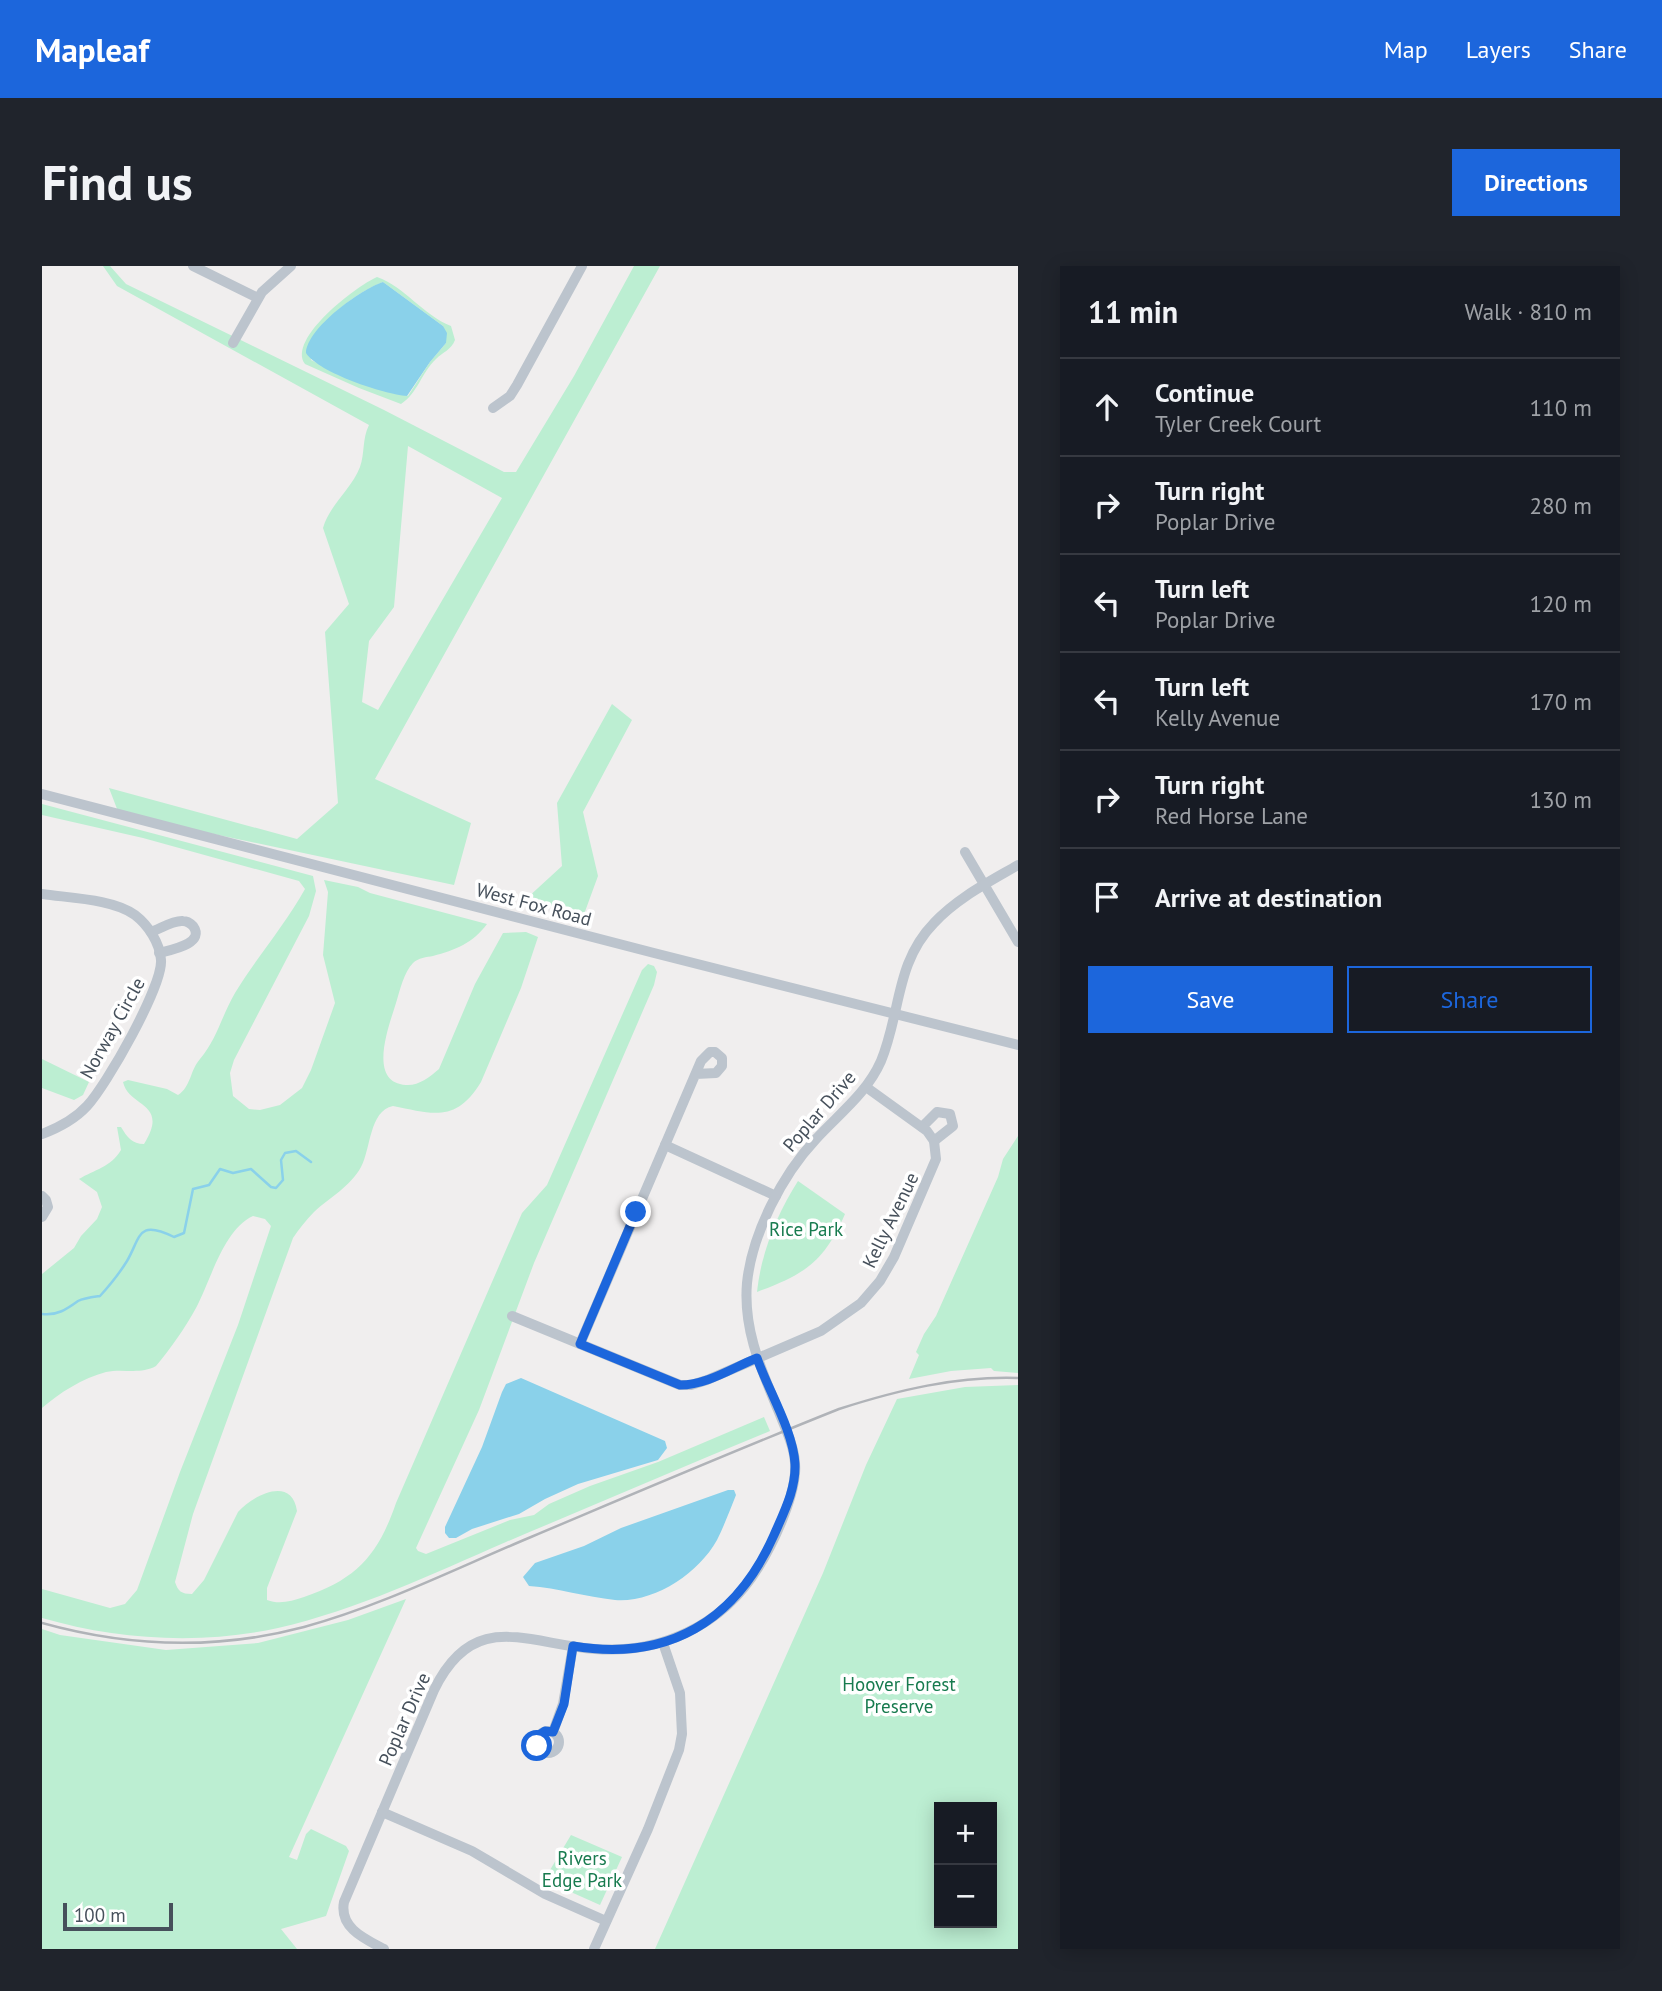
<!DOCTYPE html>
<html lang="en">
<head>
<meta charset="utf-8">
<style>
	body { margin:0; font-family:"PT Sans",sans-serif; background:#20242c; color:#f1f3f6 }
	.controls { position:absolute; right:21px; bottom:21px; display:grid; overflow:hidden; border-radius:0px; box-shadow:0 4px 18px #0003 }
	.controls button { width:63px; height:63px; display:grid; place-items:center; padding:0; border:0; border-bottom:2px solid #363941; background:#171b24; color:#f1f3f6; font:35px sans-serif }
	.scale { position:absolute; left:21px; bottom:18px; width:110px; box-sizing:border-box; padding-left:7px; border:4px solid #46505b; border-top:0; font-size:19px; line-height:24px; white-space:nowrap; color:#46505b; -webkit-text-stroke:5px #fff; paint-order:stroke }
	.stop { position:absolute; width:21px; height:21px; margin:-16px; border:5px solid #1c66dc; border-radius:50%; background:#fff }
	.stop.end { background:#1c66dc; border-color:#fff; box-shadow:0 2px 7px #0008 }
	.list { margin:0; padding:0; list-style:none }
	h2 { display:flex; justify-content:space-between; align-items:center; height:91px; margin:0; padding:0 28px; font-size:30px }
	h2 small { font-size:23px; font-weight:400; color:#9ea1a6 }
	.list li { display:grid; grid-template-columns:46px 1fr auto; gap:21px; align-items:center; box-sizing:border-box; height:98px; padding:0 28px; border-top:2px solid #363941 }
	.list b { display:block; font-size:26px; white-space:nowrap }
	.list p { margin:0; font-size:23px; white-space:nowrap; color:#9ea1a6 }
	.list em { font-size:23px; font-style:normal; color:#9ea1a6 }
	.actions { display:flex; gap:14px; padding:21px 28px }
	.actions a { flex:1; padding:16px 0; border:2px solid #1c66dc; border-radius:0px; text-align:center; font-size:24px; color:#1c66dc }
	.actions .main { background:#1c66dc; color:#fff }
	.icon { flex:none; width:38px; height:38px; fill:none; stroke:currentColor; stroke-width:2; stroke-linecap:round; stroke-linejoin:round }
	.map { position:relative; flex:none; width:976px; height:1683px; overflow:hidden; border-radius:0px }
	header { display:flex; align-items:center; gap:42px; box-sizing:border-box; height:98px; padding:0 35px; background:#1c66dc; color:#fff }
	header strong { font-size:33px }
	nav { display:flex; gap:38px; margin-inline-start:auto; font-size:24px }
	.intro { display:flex; align-items:center; justify-content:space-between; box-sizing:border-box; height:168px; padding:0 42px }
	h1 { margin:0; font-size:49px }
	.button { padding:18px 32px; border-radius:0px; background:#1c66dc; color:#fff; font-size:24px; font-weight:700 }
	main { display:flex; gap:42px; padding:0 42px }
	aside { flex:1; background:#171b24; border-radius:0px; box-shadow:0 4px 18px #0003 }
	.map>svg:first-child { display:block }
</style>
</head>
<body>
<header>
<strong>Mapleaf</strong>
<nav><a>Map</a><a>Layers</a><a>Share</a></nav>
</header>
<div class="intro"><h1>Find us</h1><a class="button">Directions</a></div>
<main>
<div class="map">
<svg width="976" height="1683" viewBox="0 0 976 1683">
	<rect width="100%" height="100%" fill="#f0eeee"/>
	<g fill="#bceed2" fill-rule="evenodd">
		<path d="M61,0h7l16,18 258,126 120,62h12l58,-96 60,-110h26l-285,513 96,44 -17,62 -335,-71 -10,-26 188,51 41,-36 -13,-171 24,-28 -26,-76c7,-24 28,-38 37,-61 5,-14 2,-28 9,-42l-252,-139zM366,180l94,52 -124,212 -16,-8 7,-61 25,-34z"/>
		<path d="M335,11c28,10 46,38 74,49l4,14c-4,10 -12,12 -19,19 -15,14 -18,34 -35,45l-42,-16 -54,-24c-18,-25 51,-78 72,-87zM341,16l60,44 3,17 -16,19 -22,34 -60,-18 -37,-18 -2,-17c17,-26 46,-50 74,-61z"/>
		<path d="M570,438l20,16 -49,92 15,64 -15,41 -57,-18 36,-33 -5,-63z"/>
		<path d="M0,538l271,72 3,15 -7,25 -75,144 -4,13 3,23 16,13 11,1 20,-5 22,-17 9,-18 24,-67 -12,-48 5,-63 -4,-12 34,7 12,6 117,31c-14,19 -32,26 -54,32 -6,1 -15,2 -20,7 -9,9 -13,27 -17,40 -6,20 -30,80 10,82 12,1 24,-8 33,-16l36,-85 28,-51 23,-1 12,5 -17,51 -40,94c-25,41 -48,32 -88,24 -24,5 -22,43 -32,61 -11,20 -31,30 -47,45 -8,8 -15,17 -21,26l-100,276 -18,68c3,9 6,12 17,12l12,-14 34,-68c15,-17 54,-37 59,-1l-30,77v12c13,5 24,1 37,-3 53,-18 74,-42 92,-94l126,-290 25,-28 95,-215 6,-6 6,2 3,6 -3,13 -120,278 -55,147 -63,138 2,3 8,3 84,-34 24,-5 15,-11 41,-18 68,-24 106,-45 6,14c-88,36 -176,74 -264,111 -74,32 -149,68 -228,86 -77,17 -160,12 -236,-10v-29l68,19 15,-4 12,-14 43,-118 58,-147 33,-99 -6,-7 -12,-3c-30,14 -42,64 -57,92 -11,20 -25,40 -40,58 -16,9 -33,2 -50,6 -23,6 -47,21 -64,36v-134l32,-26 7,-12 16,-17 5,-12 -5,-15 -18,-13c15,-9 32,-12 42,-29l-4,-23h4c6,10 11,17 23,17 26,-42 -15,-36 -21,-62l5,-2 39,9 11,6c13,-8 12,-25 22,-36 17,-20 22,-44 35,-66 22,-36 50,-68 70,-104l-6,-8 -156,-43 -101,-23z"/>
		<path d="M0,793l47,23 -6,13 -9,5 -32,-12z"/>
		<path d="M976,870v237l-24,-2 -3,-3 -40,3 -42,8 10,-24 -3,-3 8,-18 12,-18 62,-139 5,-18z"/>
		<path d="M756,915l47,33c-21,48 -40,60 -88,78 4,-39 20,-78 41,-111z"/>
		<path d="M976,1119v564h-363l168,-376 43,-108 31,-66 68,-12zM897,1541h53v116h-53z"/>
		<path d="M364,1333l-117,258 8,3 9,-26 5,-5 35,17 3,5 -23,65 -45,13 16,20h-255v-320l18,6 106,15 92,-7 90,-23z"/>
		<path d="M529,1569l51,22 -22,48 -56,-25z"/>
	</g>
	<g fill="#8ad1ea">
		<path d="M341,16l60,44 4,7 -1,10 -16,19 -23,34c-23,-2 -88,-23 -101,-43 1,-25 55,-64 77,-71z"/>
		<path d="M479,1112l144,63 2,7 -9,12 -80,24 -33,15 -26,15 -47,15 -16,9h-7l-4,-5v-6l37,-80 20,-55 4,-8z"/>
		<path d="M686,1224h6l2,5c-6,15 -12,31 -19,45 -19,34 -63,63 -102,60 -29,-3 -57,-12 -86,-14l-6,-9 12,-14 49,-17 37,-18z"/>
	</g>
	<g fill="none" stroke-linecap="round" stroke-linejoin="round">
		<path stroke="#8ad1ea" stroke-width="2.5" d="M0,1048c15,2 25,-5 36,-13 6,-3 15,-4 22,-5 10,-11 19,-22 27,-35 14,-24 10,-42 47,-24l10,-4 9,-44 16,-4 11,-16 13,4 18,-4 20,18 5,1 7,-8 -2,-20 4,-7 11,-2 15,11"/>
		<g stroke="#bcc4cd" stroke-width="10">
			<path d="M151,0l65,32"/>
			<path d="M191,77l29,-51 29,-26"/>
			<path d="M451,142l17,-12 7,-11 65,-119"/>
			<path d="M0,528l612,159 364,92"/>
			<path d="M923,586l53,90"/>
			<path d="M0,628c27,4 72,5 93,21 13,10 25,28 26,45 2,26 -55,126 -74,146 -12,13 -29,22 -45,28"/>
			<path d="M109,666c9,-3 22,-12 32,-11 3,0 7,2 10,5 13,18 -23,24 -34,27"/>
			<path d="M880,861l15,-15 13,2 3,12 -19,15"/>
			<path d="M623,879l111,51"/>
			<path d="M0,930l4,4 2,7 -6,10"/>
			<path d="M470,1050l168,69h11l16,-5 114,-49 40,-28 19,-22 14,-24 42,-98 -2,-18 -7,-10 -61,-44"/>
			<path d="M538,1078l121,-283 9,-9h5l7,6v8l-6,7 -20,1"/>
			<circle cx="506" cy="1476" r="11"/>
			<path d="M511,1466l10,-28 10,-58"/>
			<path d="M340,1546l90,39 73,43 61,27"/>
			<path d="M342,1683c-19,-10 -45,-21 -40,-47l90,-212c40,-82 93,-46 161,-41 67,5 128,-24 163,-81 15,-24 35,-67 37,-95 2,-22 -9,-43 -17,-63 -17,-41 -35,-81 -31,-127 5,-49 35,-108 69,-144 23,-25 51,-46 65,-78 20,-48 14,-98 53,-138 23,-25 55,-41 84,-58"/>
			<path d="M552,1683l54,-120 31,-79 3,-16 -2,-41 -17,-50"/>
		</g>
		<path stroke="#b0b3b8" stroke-width="2.5" d="M0,1357c86,24 175,27 262,4 77,-21 153,-59 227,-90 102,-43 205,-87 308,-128 59,-19 117,-33 179,-31"/>
	</g>
	<g fill="none" stroke-linecap="round" stroke-linejoin="round">
		<path stroke="#1c66dc" stroke-width="9" d="M495,1480l2,-11 6,-4 8,1 11,-28 9,-58c95,16 163,-25 201,-111 10,-23 22,-46 21,-71 -2,-34 -27,-74 -38,-106 -25,10 -50,27 -77,27l-100,-41 56,-132"/>
	</g>
	<g text-anchor="middle" dominant-baseline="central" stroke-width="7" stroke-linejoin="round" paint-order="stroke">
		<g font-size="19" fill="#46505b" stroke="#fff">
			<text transform="translate(492 638) rotate(15)">West Fox Road</text>
			<text transform="translate(70 762) rotate(-61)">Norway Circle</text>
			<text transform="translate(777 845) rotate(-49)">Poplar Drive</text>
			<text transform="translate(848 954) rotate(-64)">Kelly Avenue</text>
			<text transform="translate(362 1453) rotate(-66)">Poplar Drive</text>
		</g>
		<g font-size="19" fill="#187b4f" stroke="#fff">
			<text x="764" y="963">Rice Park</text>
			<text x="857" y="1418">Hoover Forest<tspan x="857" dy="22">Preserve</tspan></text>
			<text x="540" y="1592">Rivers<tspan x="540" dy="22">Edge Park</tspan></text>
		</g>
	</g>
</svg>
<div class="controls">
<button>+</button>
<button>−</button>
</div>
<div class="scale">100 m</div>
<div class="stop" style="left:495px;top:1480px"></div>
<div class="stop end" style="left:594px;top:946px"></div>
</div>
<aside>
<h2>11 min<small>Walk · 810 m</small></h2>
<ul class="list">
<li><svg class="icon" aria-label="ahead" viewBox="0 0 24 24"><path d="M12 20V5M6 11l6-6 6 6"/></svg><div><b>Continue</b><p>Tyler Creek Court</p></div><em>110 m</em></li>
<li><svg class="icon" aria-label="right" viewBox="0 0 24 24"><path d="M7 20v-9h11M14 6l5 5-5 5"/></svg><div><b>Turn right</b><p>Poplar Drive</p></div><em>280 m</em></li>
<li><svg class="icon" aria-label="left" viewBox="0 0 24 24"><path d="M17 20v-9H6M10 6l-5 5 5 5"/></svg><div><b>Turn left</b><p>Poplar Drive</p></div><em>120 m</em></li>
<li><svg class="icon" aria-label="left" viewBox="0 0 24 24"><path d="M17 20v-9H6M10 6l-5 5 5 5"/></svg><div><b>Turn left</b><p>Kelly Avenue</p></div><em>170 m</em></li>
<li><svg class="icon" aria-label="right" viewBox="0 0 24 24"><path d="M7 20v-9h11M14 6l5 5-5 5"/></svg><div><b>Turn right</b><p>Red Horse Lane</p></div><em>130 m</em></li>
<li><svg class="icon" aria-label="arrive" viewBox="0 0 24 24"><path d="M6 21V4h12l-3 4 3 4H6"/></svg><div><b>Arrive at destination</b></div></li>
</ul>
<div class="actions"><a class="main">Save</a><a>Share</a></div>
</aside>
</main>
</body>
</html>
